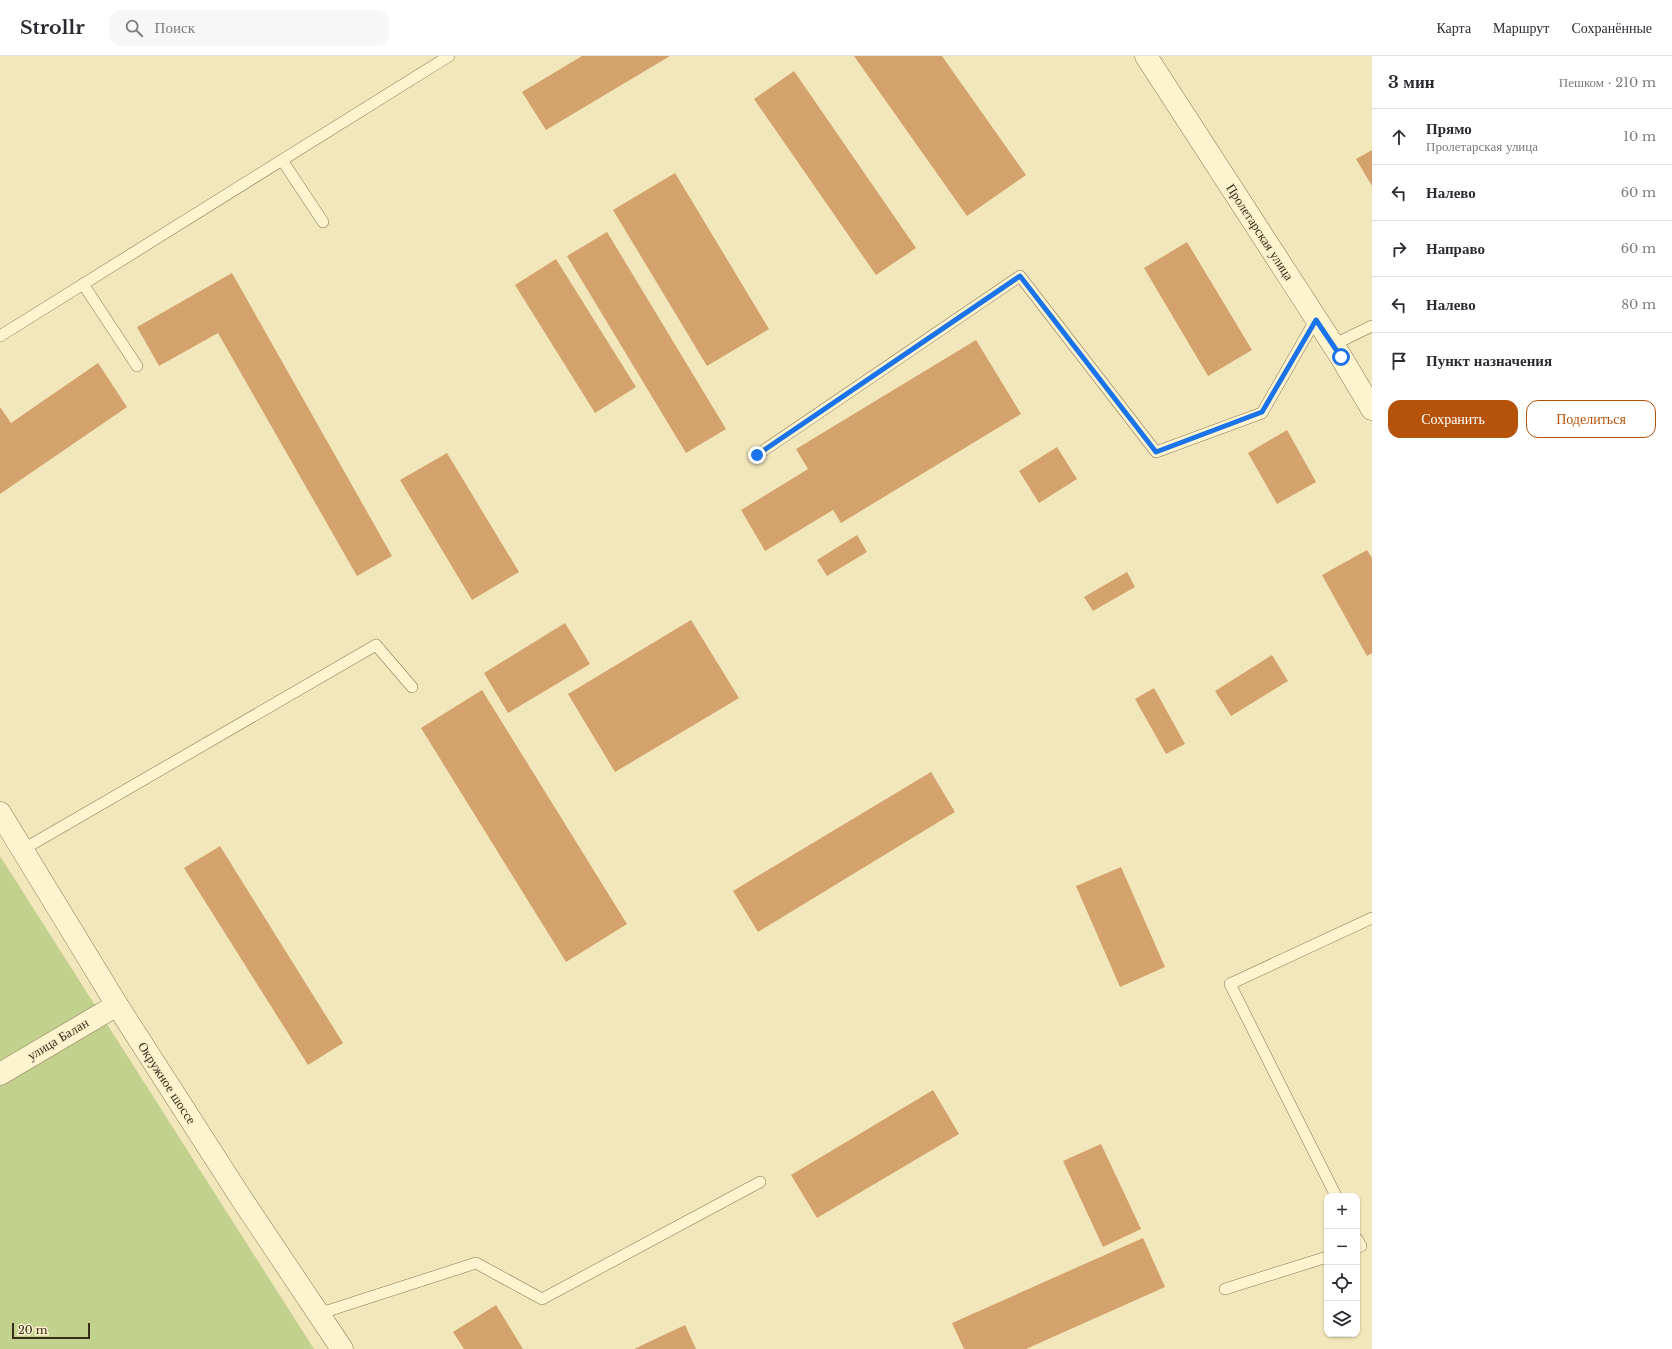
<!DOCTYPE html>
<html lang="ru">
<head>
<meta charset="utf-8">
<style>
	body { margin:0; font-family:"Libre Baskerville",serif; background:#f7f7f7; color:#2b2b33 }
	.controls { position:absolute; right:12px; bottom:12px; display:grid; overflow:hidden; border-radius:8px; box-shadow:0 1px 3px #0004 }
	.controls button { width:36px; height:36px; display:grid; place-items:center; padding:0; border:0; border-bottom:1px solid #e1e1e2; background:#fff; color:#2b2b33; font:20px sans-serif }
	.scale { position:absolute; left:12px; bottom:10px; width:78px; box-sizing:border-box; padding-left:4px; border:2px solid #382c1a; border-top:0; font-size:11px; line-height:14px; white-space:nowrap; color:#382c1a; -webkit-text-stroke:3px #f9f0cb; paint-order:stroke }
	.stop { position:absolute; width:12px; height:12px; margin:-9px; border:3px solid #1a73e8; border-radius:50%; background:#fff }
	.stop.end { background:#1a73e8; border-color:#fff; box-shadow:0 1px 4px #0008 }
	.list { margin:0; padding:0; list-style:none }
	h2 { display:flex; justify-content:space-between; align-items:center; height:52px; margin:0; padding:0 16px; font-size:17px }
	h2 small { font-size:13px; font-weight:400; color:#7c7c81 }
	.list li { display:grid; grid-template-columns:26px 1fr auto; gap:12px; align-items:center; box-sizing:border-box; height:56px; padding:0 16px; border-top:1px solid #e1e1e2 }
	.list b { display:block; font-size:15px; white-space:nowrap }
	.list p { margin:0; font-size:13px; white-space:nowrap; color:#7c7c81 }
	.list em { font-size:13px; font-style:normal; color:#7c7c81 }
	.actions { display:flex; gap:8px; padding:12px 16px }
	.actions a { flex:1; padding:9px 0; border:1px solid #b45309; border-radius:12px; text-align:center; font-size:14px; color:#b45309 }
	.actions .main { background:#b45309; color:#fff }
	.icon { flex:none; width:22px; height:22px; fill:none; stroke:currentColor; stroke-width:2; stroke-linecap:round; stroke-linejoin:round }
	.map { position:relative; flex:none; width:1372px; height:1293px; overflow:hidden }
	header { display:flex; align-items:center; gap:24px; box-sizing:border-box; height:56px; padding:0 20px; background:#fff; border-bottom:1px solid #e1e1e2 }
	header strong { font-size:19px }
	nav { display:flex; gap:22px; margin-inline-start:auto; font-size:14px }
	.search { width:280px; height:36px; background:#f7f7f7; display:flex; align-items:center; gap:10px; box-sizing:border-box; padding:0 14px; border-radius:12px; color:#7c7c81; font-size:15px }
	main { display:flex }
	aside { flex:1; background:#fff }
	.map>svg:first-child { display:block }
</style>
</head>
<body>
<header>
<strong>Strollr</strong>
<div class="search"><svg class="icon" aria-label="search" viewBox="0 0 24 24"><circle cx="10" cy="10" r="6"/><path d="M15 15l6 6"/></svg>Поиск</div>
<nav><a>Карта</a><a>Маршрут</a><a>Сохранённые</a></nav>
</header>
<main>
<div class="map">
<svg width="1372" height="1293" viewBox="0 0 1372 1293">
	<rect width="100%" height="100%" fill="#f2e7bb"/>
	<path fill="#c2d18e" d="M0,800l314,493h-314z"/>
	<g fill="#d4a36d">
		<path d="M582,0h88l-124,74 -24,-38z"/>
		<path d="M854,0h88l84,119 -59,41z"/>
		<path d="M794,15l122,177 -40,27 -122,-176z"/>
		<path d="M1372,94v36l-16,-27z"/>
		<path d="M675,117l94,156 -62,37 -94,-156z"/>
		<path d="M607,176l119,197 -40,24 -119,-197z"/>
		<path d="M1187,186l65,108 -44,26 -64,-108z"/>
		<path d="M556,203l80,128 -41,26 -80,-128z"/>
		<path d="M232,217l160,283 -35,20 -139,-243 -59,33 -22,-39z"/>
		<path d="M976,284l45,74 -180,109 -8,-13 -68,41 -24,-41 67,-41 -12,-20z"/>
		<path d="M98,307l29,44 -127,87v-87l11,16z"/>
		<path d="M1287,374l29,52 -39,22 -29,-51z"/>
		<path d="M1057,391l20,32 -38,24 -20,-32z"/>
		<path d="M447,397l72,119 -47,28 -72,-120z"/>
		<path d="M857,479l10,17 -40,24 -10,-16z"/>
		<path d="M1367,494l5,8v95l-5,3 -45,-81z"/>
		<path d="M1127,516l8,15 -42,24 -9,-14z"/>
		<path d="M691,564l48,78 -124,74 -47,-78z"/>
		<path d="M565,567l25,41 -82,49 -24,-40z"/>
		<path d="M1272,599l16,26 -57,35 -16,-25z"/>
		<path d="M1154,632l31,56 -19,10 -31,-55z"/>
		<path d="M482,634l145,234 -61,38 -145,-234z"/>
		<path d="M931,716l24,40 -197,120 -25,-41z"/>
		<path d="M220,790l123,197 -35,22 -124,-197z"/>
		<path d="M1121,811l44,100 -45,20 -44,-101z"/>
		<path d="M933,1034l26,44 -142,84 -26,-43z"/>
		<path d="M1101,1088l40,85 -38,18 -40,-86z"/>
		<path d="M1143,1182l22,49 -139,62h-62l-12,-26z"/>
		<path d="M496,1249l27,44h-59l-11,-17z"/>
		<path d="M685,1269l11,24h-62z"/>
	</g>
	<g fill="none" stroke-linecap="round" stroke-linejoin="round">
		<g stroke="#8b7753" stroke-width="12">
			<g id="service">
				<path d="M282,104l41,62"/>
				<path d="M83,228l54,82"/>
				<path d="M0,280l449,-280"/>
				<path d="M1333,289l39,-19"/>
				<path d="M757,399l263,-179 136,176 106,-39 54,-94"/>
				<path d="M22,794l354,-205 36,42"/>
				<path d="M1336,1140l-106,-212 142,-66"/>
				<path d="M1357,1183l4,7 -4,2"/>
				<path d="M1225,1233l102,-32"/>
				<path d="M318,1258l158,-51 66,36 218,-117"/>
			</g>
		</g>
		<g stroke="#8b7753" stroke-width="23">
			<path id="minor" d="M0,1018l117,-69"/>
		</g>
		<g stroke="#8b7753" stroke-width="23">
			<g id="tertiary">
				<path d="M1146,0l195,301 31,52"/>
				<path d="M0,757l117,192 124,193 101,151"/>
			</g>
		</g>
		<use href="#service" stroke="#fcf3cf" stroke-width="11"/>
		<use href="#minor" stroke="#fcf3cf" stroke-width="22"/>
		<use href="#tertiary" stroke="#fcf3cf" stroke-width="22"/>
	</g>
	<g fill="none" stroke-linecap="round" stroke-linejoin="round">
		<path stroke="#1a73e8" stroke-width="5" d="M757,399l263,-179 136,176 106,-40 54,-92 25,37"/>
	</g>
	<g text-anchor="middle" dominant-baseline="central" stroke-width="3" stroke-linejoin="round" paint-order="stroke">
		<g font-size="13" fill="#382c1a" stroke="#f9f0cb">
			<text transform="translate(1260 176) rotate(57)">Пролетарская улица</text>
			<text transform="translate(58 983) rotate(-31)">улица Балан</text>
			<text transform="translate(167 1027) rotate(57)">Окружное шоссе</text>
		</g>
	</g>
</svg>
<div class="controls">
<button>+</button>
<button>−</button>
<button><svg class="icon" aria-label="locate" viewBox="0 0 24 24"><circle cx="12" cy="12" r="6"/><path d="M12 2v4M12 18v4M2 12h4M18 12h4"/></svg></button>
<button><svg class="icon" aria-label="layers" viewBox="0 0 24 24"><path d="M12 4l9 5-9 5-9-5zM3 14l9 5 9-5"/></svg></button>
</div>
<div class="scale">20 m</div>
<div class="stop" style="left:1341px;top:301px"></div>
<div class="stop end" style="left:757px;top:399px"></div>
</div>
<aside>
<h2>3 мин<small>Пешком · 210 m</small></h2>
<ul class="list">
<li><svg class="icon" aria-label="ahead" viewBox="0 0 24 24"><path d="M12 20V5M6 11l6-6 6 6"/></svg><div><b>Прямо</b><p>Пролетарская улица</p></div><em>10 m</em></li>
<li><svg class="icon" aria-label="left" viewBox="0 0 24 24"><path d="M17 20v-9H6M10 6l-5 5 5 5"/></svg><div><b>Налево</b></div><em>60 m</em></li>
<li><svg class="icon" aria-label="right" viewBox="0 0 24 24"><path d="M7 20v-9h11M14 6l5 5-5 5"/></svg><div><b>Направо</b></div><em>60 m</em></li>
<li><svg class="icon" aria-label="left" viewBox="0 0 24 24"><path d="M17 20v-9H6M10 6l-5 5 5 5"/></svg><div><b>Налево</b></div><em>80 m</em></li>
<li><svg class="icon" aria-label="arrive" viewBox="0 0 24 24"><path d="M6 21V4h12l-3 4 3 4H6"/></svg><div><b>Пункт назначения</b></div></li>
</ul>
<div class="actions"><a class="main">Сохранить</a><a>Поделиться</a></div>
</aside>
</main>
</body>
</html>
